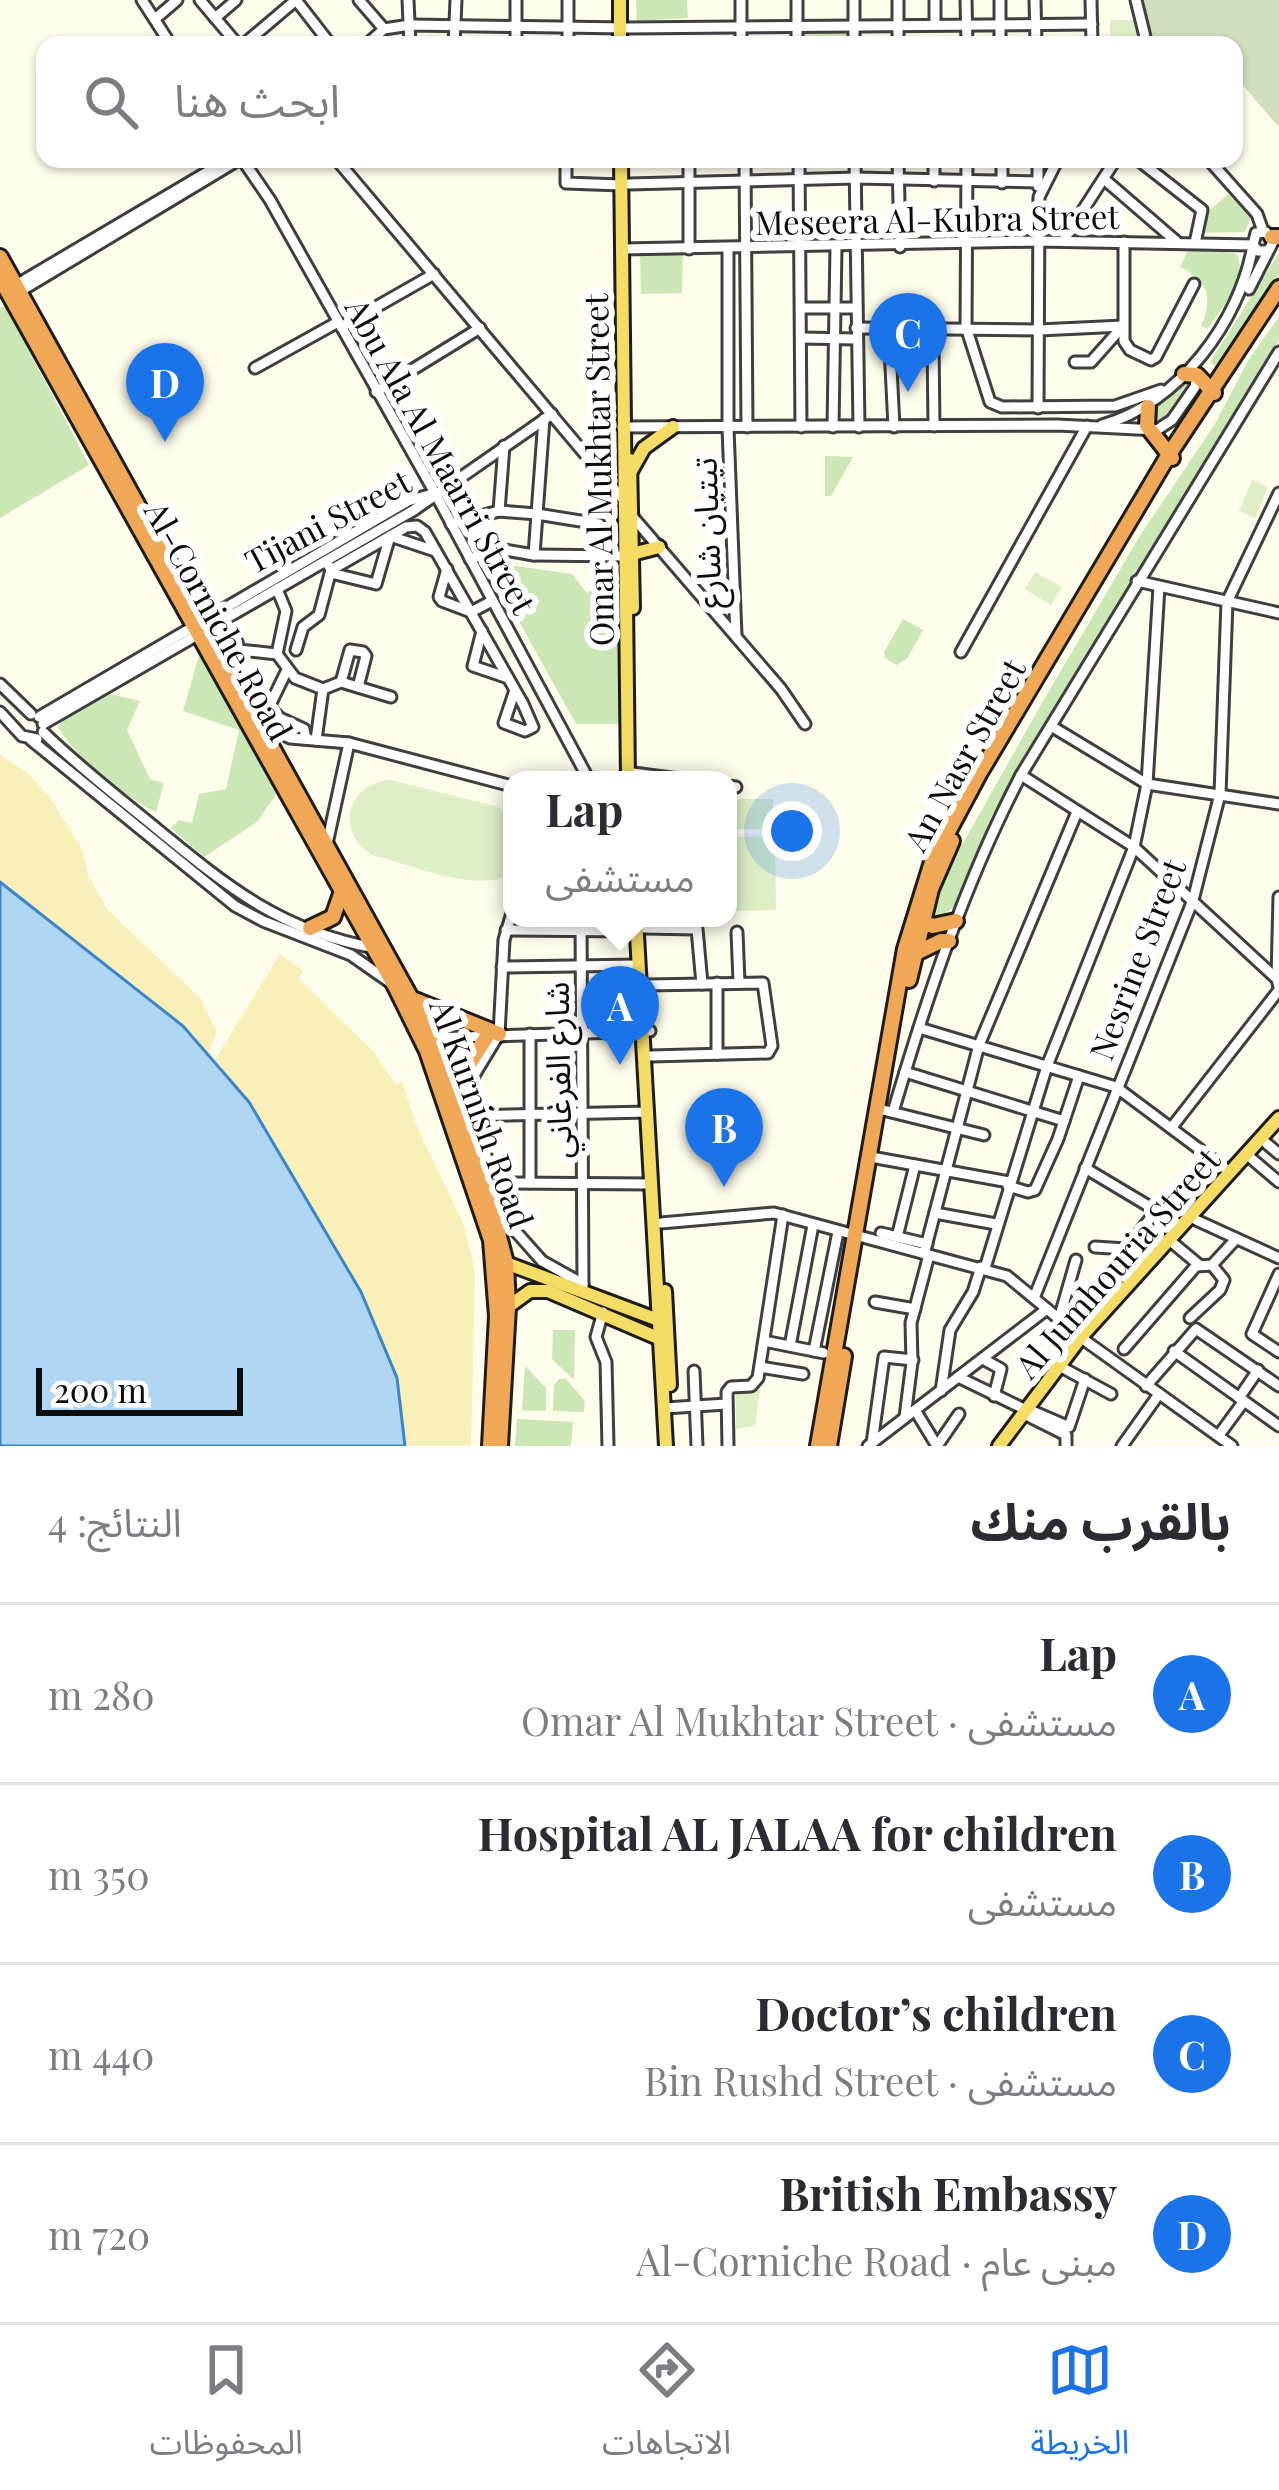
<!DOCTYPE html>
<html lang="ar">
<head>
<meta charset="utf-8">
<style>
	body { margin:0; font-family:"Playfair Display","Noto Sans Arabic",serif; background:#f7f7f7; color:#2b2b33; direction:rtl }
	.scale { position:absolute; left:36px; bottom:30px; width:207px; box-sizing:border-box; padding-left:12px; border:6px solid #0c0c0c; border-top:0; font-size:33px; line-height:42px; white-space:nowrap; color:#0c0c0c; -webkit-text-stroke:9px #fff; paint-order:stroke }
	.you { position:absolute; left:792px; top:831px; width:42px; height:42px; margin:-30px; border:9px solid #fff; border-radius:50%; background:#1a73e8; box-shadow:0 0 0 18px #1a73e833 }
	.badge { display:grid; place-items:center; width:78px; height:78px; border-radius:50%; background:#1a73e8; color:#fff; font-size:39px; font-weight:700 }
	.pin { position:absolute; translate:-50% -99px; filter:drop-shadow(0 3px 6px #0008) }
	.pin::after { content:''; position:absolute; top:63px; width:42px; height:36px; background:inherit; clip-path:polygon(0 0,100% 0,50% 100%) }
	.popup { position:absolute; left:503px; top:771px; width:234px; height:156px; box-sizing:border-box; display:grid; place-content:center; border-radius:24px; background:#fff; filter:drop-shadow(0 3px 9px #0005); font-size:39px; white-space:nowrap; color:#7c7c81 }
	.popup b { font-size:45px; color:#2b2b33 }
	.popup::after { content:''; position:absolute; left:50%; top:100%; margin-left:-24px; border:24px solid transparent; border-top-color:#fff }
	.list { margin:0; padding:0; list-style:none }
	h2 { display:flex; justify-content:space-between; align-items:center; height:156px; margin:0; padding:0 48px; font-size:51px }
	h2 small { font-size:39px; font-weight:400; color:#7c7c81 }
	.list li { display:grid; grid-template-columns:78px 1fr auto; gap:36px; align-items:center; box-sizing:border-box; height:180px; padding:0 48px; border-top:3px solid #e1e1e2 }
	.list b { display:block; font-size:45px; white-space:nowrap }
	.list p { margin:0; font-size:39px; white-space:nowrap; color:#7c7c81 }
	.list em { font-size:39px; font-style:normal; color:#7c7c81 }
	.icon { flex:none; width:66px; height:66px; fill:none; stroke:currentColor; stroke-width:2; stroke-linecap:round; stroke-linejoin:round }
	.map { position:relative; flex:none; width:1279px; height:1446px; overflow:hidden; direction:ltr }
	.search { position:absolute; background:#fff; box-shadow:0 3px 9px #0004; left:36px; right:36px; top:36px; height:132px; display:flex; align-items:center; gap:30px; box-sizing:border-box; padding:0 42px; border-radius:24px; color:#7c7c81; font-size:45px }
	.sheet { height:876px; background:#fff }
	nav { display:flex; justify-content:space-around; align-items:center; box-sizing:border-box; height:168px; border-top:3px solid #e1e1e2; background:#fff; font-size:33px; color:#7c7c81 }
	nav a { display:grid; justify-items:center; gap:6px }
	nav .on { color:#1a73e8 }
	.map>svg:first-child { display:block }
</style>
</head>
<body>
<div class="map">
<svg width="1279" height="1446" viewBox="0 0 1279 1446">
	<rect width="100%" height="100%" fill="#fefceb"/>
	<g fill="#cce7b6">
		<path d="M636,0h51l1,18 -51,3z"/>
		<path d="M849,28v17h-46v-16z"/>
		<path d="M1228,194l23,23 -6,15 -45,1 6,-20z"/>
		<path d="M1190,246l47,8c11,27 -15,52 -29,75l-7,-3c12,-28 8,-45 -21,-59z"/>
		<path d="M683,252l-1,41 -41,1 -1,-41z"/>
		<path d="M1279,253v27l-64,86 -5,-4z"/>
		<path d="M5,305l84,160 -89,53v-210z"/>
		<path d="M1279,317v23l-288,477 -35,89 -17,11 -7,-2 12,-38 98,-174 99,-169 74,-110 34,-65z"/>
		<path d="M1193,383l-22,36 -15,3 1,-19 10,-3 14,-15z"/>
		<path d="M825,456l28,1 -22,39h-6z"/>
		<path d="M508,565l64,9 15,19 29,-21 5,152h-45l-84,-151z"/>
		<path d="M903,619l20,11 -16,29 -11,6 -11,-7 -1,-6z"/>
		<path d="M200,652l77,141 -20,29 -53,35 -33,-29 8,-8 13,3 7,-29 27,-5 13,-59 -56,-19z"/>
		<path d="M110,694l30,7 -13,29 23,49 14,4 -8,29c-30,-14 -82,-56 -98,-85l6,-10z"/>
		<path d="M553,1330h22l-1,50 -22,-21z"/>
		<path d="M525,1366l21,22v23l-24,-1z"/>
		<path d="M559,1379h7l19,22 -1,11 -31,-1 1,-26z"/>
		<path d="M517,1419l56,3 -2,24h-56z"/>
	</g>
	<g fill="#f9efb9">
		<path d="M0,755l29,19 22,25 31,50 6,27 20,34 93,89 16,33 -8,21 -68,-63 -141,-108z"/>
		<path d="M280,954l23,17 -5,7 76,74 21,32 7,-2 15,45 46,96 12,49 -4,174h-66l-8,-68 -36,-86 -56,-89 -39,-76 -51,-67z"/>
	</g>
	<path fill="#d1dfbe" d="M1141,0h138v127l-45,-52v-30h-83z"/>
	<g fill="#deefc7">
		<path d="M1110,20h28l4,25h-32z"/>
		<path d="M1252,480l16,7 -13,31 -16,-7z"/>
		<path d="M1035,572l27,15 -11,18 -26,-16z"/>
		<path d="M390,780l105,26 17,9v58c-32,22 -103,-9 -140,-18 -37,-22 -26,-71 18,-75z"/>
		<rect x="728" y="799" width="45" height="30"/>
		<path d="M775,836l1,74 -48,1v-74z"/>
		<path d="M736,1390h24l-5,36 -19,3z"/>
	</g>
	<path fill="#b1d6f4" stroke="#3a86c9" stroke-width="3" d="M0,882l183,144 66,76 112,190 36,86 8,68h-405z"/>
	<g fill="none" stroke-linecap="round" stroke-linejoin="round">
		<g stroke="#3f3f3f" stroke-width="15">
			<g id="minor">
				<path d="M142,0l29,45"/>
				<path d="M200,0l38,45"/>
				<path d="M296,0l35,45"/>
				<path d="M359,0l25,29"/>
				<path d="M408,0l2,45"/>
				<path d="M568,0v45"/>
				<path d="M741,0v45"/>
				<path d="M797,0v45"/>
				<path d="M898,0v45"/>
				<path d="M935,0v25"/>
				<path d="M966,0l1,45"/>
				<path d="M1000,0v45"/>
				<path d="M1035,0l1,45"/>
				<path d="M1091,0l1,45"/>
				<path d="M1136,0l11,45"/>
				<path d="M215,18l21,-18"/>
				<path d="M155,19l22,-19"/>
				<path d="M243,45l53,-45"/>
				<path d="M366,45l18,-16 26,-4 217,3 465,-4"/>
				<path d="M454,45l2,-45"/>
				<path d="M516,45v-45"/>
				<path d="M854,45v-45"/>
				<path d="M242,159l28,41 165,293 154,287"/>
				<path d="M336,159l286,339"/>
				<path d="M566,159v24l55,2"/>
				<path d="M745,159l2,268"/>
				<path d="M799,159l2,268"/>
				<path d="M855,159l4,268"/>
				<path d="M898,159l2,88"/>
				<path d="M934,159v22"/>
				<path d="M967,159l-1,168 24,75 12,5 113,-1 46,-16"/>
				<path d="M1002,159v24"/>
				<path d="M1038,159v27"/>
				<path d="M1137,159l65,51 -7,33"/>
				<path d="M1208,159l49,55 6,17"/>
				<path d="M1104,179l73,63"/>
				<path d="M629,184l227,-6 182,4"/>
				<path d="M1063,241l53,-82"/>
				<path d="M1124,242v99l6,9 21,10 5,-3 38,-73"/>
				<path d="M728,248v180l8,208"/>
				<path d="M622,249l415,-8 216,4c-13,77 -75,159 -151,180"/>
				<path d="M689,249v-90"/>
				<path d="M16,285l213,-126"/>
				<path d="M1249,289l24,-47 -7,-10 -10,1 -3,12 5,6h10"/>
				<path d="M19,292l221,-133"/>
				<path d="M801,308h55"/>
				<path d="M341,327l93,-53"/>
				<path d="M889,327l5,100"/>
				<path d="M856,328l183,2 84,-4"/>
				<path d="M801,338l55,1"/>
				<path d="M933,342l1,84"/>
				<path d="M1075,362h16l32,-36"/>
				<path d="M255,368l83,-46"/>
				<path d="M376,392l104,-64"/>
				<path d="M1038,408l1,-211 19,-38"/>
				<path d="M622,427l435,-2 100,5 15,-10 23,-33 2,-12"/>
				<path d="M833,427l3,-180"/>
				<path d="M499,511l5,-65"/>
				<path d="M632,516l149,173 24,35"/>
				<path d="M451,524l48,-13 38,3 7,-95"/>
				<path d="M534,555l89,1"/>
				<path d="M470,559l29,-10 35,6 3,-41 62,10"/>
				<path d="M328,565l7,9 41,10 14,-48 45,15"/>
				<path d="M447,569l-8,28 3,4 29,11 21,-11"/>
				<path d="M1137,581l142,32"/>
				<path d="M277,589l9,22 -9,43 18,24 28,11 18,-7 50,15"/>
				<path d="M482,631l-9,35 35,12"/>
				<path d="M237,642l2,8 38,4"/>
				<path d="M296,650l7,-23 16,-12 12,-45 75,-43 11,-1 8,6 98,172 10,23 -8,4 -21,-8 11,-33"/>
				<path d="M961,652l126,-226"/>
				<path d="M287,670l-18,37 11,11 24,11 2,10"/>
				<path d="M341,682l9,-32 13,2 3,4 -8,31"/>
				<path d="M0,684l31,30"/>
				<path d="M0,712l22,24 15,3"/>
				<path d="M39,717l369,-216 21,-6"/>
				<path d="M43,724l371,-214 138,-96"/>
				<path d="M263,724l27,14 59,5 163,43"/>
				<path d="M1051,726l96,58 132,20"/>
				<path d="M43,732c36,35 75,65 114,97 71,58 124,102 218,119"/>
				<path d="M31,740l204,166 28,15 88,34 40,28"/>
				<path d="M316,740l7,-51"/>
				<path d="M633,773l54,7"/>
				<path d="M1021,775l113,72 143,132 2,8"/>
				<path d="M728,786l8,1"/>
				<path d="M327,844l22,-101"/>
				<path d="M512,913l-8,27 -5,94 -26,43 -1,38 38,110 32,36 41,23"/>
				<path d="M581,918l2,369"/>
				<path d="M644,928l53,1 5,55"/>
				<path d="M506,930l131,1"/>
				<path d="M737,932l2,50"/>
				<path d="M502,967l137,-2"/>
				<path d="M1277,979l2,-82"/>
				<path d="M717,983v71"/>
				<path d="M647,985l116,-2 9,63 -4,7 -117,3"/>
				<path d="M919,1028l197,59 114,85"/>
				<path d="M530,1034v149"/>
				<path d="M433,1038l217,-7"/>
				<path d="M905,1072l159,49"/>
				<path d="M879,1109l105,26"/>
				<path d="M893,1112c34,-115 72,-230 128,-337l258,-423"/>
				<path d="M466,1116l182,-4"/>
				<path d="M1172,1127l107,-137"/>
				<path d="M1266,1143l13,11"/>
				<path d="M871,1157l138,25"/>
				<path d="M1252,1159l27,23"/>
				<path d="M1085,1168l97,58"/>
				<path d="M490,1183l162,1"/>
				<path d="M1008,1186l20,6 7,-2 23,-51 21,-63"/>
				<path d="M935,1213l61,11"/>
				<path d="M1196,1220l83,38"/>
				<path d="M661,1223l113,-10 233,63 80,66 145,104"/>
				<path d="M881,1233l46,11"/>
				<path d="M897,1237l18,-72"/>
				<path d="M1174,1244l24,20"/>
				<path d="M1095,1247l31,2 18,18"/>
				<path d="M1126,1249l31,-39"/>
				<path d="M924,1254l55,-209 98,-233"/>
				<path d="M985,1268l62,-202 87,-219 13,-63 12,-197"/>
				<path d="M1279,1274l-27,60 27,18"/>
				<path d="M1034,1298l159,-398 27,-106 7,-192 52,-109"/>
				<path d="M875,1302l40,7"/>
				<path d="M603,1312l-7,25 10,25 2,84"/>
				<path d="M1190,1318l30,-28 4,-10 -12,-15"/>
				<path d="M1059,1319l17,-59"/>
				<path d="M764,1341l60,12"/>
				<path d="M790,1346l23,-121"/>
				<path d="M1124,1349l72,-83 16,-1 23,-25"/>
				<path d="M814,1351l24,-119"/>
				<path d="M1174,1351l105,75"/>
				<path d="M983,1359l18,10 -7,27"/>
				<path d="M760,1367l43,7"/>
				<path d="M1063,1368l48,26"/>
				<path d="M694,1371l3,75"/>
				<path d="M958,1377l66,32"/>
				<path d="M1146,1386l50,-57 83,57"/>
				<path d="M941,1391l9,-61 23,-38 8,-25"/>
				<path d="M1239,1398l19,-28"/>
				<path d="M665,1408l61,-4"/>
				<path d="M915,1410l22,36"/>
				<path d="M1032,1411l37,16 16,-48"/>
				<path d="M1028,1416l38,19v11"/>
				<path d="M905,1417l7,-55 -1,-39 18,-68"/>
				<path d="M1219,1435l25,-34"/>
				<path d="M872,1443l12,-86 29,3"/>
				<path d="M728,1446l-1,-54 4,-5 20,-1 7,-8 25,-163"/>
				<path d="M868,1446l179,-137"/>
				<path d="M937,1446l22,-32"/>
				<path d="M1122,1446l37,-52"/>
			</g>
		</g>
		<g stroke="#1d1d1d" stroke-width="18">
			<g id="major">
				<path d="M620,45v-45"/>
				<path d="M621,159l7,621"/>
				<path d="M630,460l3,148"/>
				<path d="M631,471l13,-23 29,-21"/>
				<path d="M632,554l27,-7"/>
				<path d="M636,918l30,528"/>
				<path d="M506,1263l155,58"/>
				<path d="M665,1291l5,94"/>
				<path d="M508,1307l22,-16h18l110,47"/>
				<path d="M999,1446l82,-109 198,-219"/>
			</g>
		</g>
		<g stroke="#1d1d1d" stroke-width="20">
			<g id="highway">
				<path d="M1272,237h7"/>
				<path d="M0,257l433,781 52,145 21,80 2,44 -8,139"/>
				<path d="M0,278l395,708 32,65 64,189 6,76 -7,130"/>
				<path d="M1184,374l13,1 17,18"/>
				<path d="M1148,407l-1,19 25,32"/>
				<path d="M921,922l12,4 23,-5"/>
				<path d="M310,928l23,-11 8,-23"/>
				<path d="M914,954l27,-13h8"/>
				<path d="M909,980l22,-91 21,-48"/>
				<path d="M415,1000l84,34"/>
				<path d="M459,1105l6,-34 22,-35"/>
				<path d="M818,1446l87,-497 27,-87 47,-88 189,-318 111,-168"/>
				<path d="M829,1446l15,-90"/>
			</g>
		</g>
		<use href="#minor" stroke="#fff" stroke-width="9"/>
		<use href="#major" stroke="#f4dc65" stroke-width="12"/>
		<use href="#highway" stroke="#f0a857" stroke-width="14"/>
	</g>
	<g text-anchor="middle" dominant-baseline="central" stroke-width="12" stroke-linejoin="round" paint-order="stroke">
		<g font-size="33" fill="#0c0c0c" stroke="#fff">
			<text transform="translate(937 218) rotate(-1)">Meseera Al-Kubra Street</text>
			<text transform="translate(442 455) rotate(61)">Abu Ala Al Maarri Street</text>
			<text transform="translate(597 470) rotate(-91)">Omar Al Mukhtar Street</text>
			<text transform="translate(327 520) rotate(-28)">Tijani Street</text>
			<text transform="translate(705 533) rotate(-92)">تيتيان شارع</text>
			<text transform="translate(220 620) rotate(61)">Al-Corniche Road</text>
			<text transform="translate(963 754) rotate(-61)">An Nasr Street</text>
			<text transform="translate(1136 959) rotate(-69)">Nesrine Street</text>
			<text transform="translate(556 1070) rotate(-91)">شارع الفرغاني</text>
			<text transform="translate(483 1113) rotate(70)">Al Kurnish Road</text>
			<text transform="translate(1116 1262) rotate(-49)">Al Jumhouria Street</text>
		</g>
	</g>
</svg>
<div class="scale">200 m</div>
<div class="you"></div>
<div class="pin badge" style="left:620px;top:1065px">A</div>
<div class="popup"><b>Lap</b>مستشفى</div>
<div class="pin badge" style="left:724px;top:1187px">B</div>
<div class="pin badge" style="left:908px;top:392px">C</div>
<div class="pin badge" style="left:165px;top:442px">D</div>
<div class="search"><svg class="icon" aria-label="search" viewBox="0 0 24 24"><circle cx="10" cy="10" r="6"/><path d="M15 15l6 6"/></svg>ابحث هنا</div>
</div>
<section class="sheet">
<h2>بالقرب منك<small>النتائج: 4</small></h2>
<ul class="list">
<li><span class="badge">A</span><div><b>Lap</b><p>مستشفى · Omar Al Mukhtar Street</p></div><em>280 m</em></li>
<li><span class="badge">B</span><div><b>Hospital AL JALAA for children</b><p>مستشفى</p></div><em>350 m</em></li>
<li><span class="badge">C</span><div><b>Doctor’s children</b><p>مستشفى · Bin Rushd Street</p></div><em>440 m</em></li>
<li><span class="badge">D</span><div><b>British Embassy</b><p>مبنى عام · Al-Corniche Road</p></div><em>720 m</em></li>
</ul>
</section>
<nav>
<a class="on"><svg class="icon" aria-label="map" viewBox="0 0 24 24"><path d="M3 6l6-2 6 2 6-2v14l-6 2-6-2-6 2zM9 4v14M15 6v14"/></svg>الخريطة</a>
<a><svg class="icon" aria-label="directions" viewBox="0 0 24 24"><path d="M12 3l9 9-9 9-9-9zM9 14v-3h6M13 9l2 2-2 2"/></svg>الاتجاهات</a>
<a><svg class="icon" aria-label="saved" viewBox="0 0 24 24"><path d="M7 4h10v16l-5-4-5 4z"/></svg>المحفوظات</a>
</nav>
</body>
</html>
